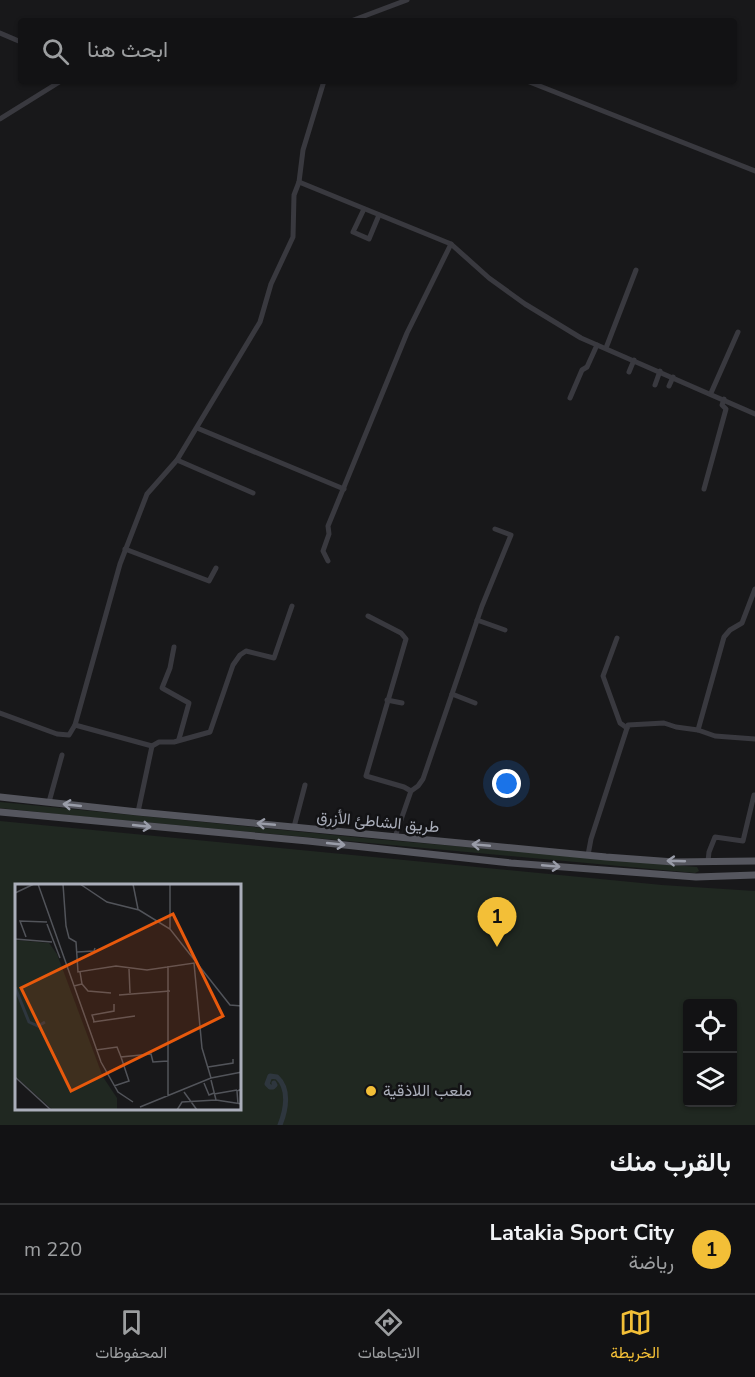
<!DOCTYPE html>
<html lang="ar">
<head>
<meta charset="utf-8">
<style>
	body { margin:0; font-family:"Nunito Sans",Vazirmatn,sans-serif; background:#1b1b1d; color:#f1f3f6; direction:rtl }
	.controls { position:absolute; right:18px; bottom:18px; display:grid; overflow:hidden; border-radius:6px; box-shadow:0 2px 4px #0004 }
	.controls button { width:54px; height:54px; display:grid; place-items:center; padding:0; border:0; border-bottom:2px solid #313234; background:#121214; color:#f1f3f6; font:30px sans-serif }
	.you { position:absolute; left:507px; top:784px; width:21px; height:21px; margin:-15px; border:4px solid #fff; border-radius:50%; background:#1a73e8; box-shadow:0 0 0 9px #1a73e833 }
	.badge { display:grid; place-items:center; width:39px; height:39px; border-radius:50%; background:#f3bf37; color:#111; font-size:20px; font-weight:700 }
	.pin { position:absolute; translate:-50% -50px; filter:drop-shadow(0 2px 3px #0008) }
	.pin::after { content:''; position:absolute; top:32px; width:21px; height:18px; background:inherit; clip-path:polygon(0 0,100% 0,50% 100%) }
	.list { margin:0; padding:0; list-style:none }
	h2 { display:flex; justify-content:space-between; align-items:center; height:78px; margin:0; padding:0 24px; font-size:26px }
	h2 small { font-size:20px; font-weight:400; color:#9c9ea0 }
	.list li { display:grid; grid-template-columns:39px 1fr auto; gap:18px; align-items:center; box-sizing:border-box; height:90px; padding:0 24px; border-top:2px solid #313234 }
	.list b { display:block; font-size:22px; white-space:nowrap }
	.list p { margin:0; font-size:20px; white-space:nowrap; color:#9c9ea0 }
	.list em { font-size:20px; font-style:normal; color:#9c9ea0 }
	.icon { flex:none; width:33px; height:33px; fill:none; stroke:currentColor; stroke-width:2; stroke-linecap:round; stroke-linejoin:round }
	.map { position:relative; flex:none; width:755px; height:1125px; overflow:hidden; direction:ltr }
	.search { position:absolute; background:#121214; box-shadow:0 2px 4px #0004; left:18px; right:18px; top:18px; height:66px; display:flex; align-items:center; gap:15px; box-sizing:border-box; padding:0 21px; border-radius:6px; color:#9c9ea0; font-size:22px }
	.sheet { height:168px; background:#121214 }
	nav { display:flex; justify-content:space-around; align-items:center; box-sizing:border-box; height:84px; border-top:2px solid #313234; background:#121214; font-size:16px; color:#9c9ea0 }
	nav a { display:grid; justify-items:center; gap:3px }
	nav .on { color:#f3bf37 }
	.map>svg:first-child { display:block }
</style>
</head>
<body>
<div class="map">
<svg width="755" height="1125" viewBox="0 0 755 1125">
	<rect width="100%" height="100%" fill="#18181a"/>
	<g fill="#202821" fill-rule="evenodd">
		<path d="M0,802l374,37 323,28 2,4 -4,2 -638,-59 -57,-6z"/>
		<path d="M0,821l662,64 93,6v234h-755zM16,885h224v223h-224zM688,1004h44v98h-44z"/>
	</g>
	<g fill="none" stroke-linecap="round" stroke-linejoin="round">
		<path stroke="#2e363e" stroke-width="5" d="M274,1083l1,2 -2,2h-3l-3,-3 3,-8 7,1c13,12 9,33 3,48"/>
		<g stroke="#39393f" stroke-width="5">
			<path d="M336,21h15l56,-21"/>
			<path d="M0,33l21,9"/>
			<path d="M527,81l228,90"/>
			<path d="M0,119l61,-38"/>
			<path d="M299,182l152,62 38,34 36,26 56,34 174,76"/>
			<path d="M364,209l-11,23 16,7 10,-24"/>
			<path d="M606,348l30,-78"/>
			<path d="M629,372l5,-12"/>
			<path d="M655,385l5,-14"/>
			<path d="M669,386l4,-9"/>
			<path d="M711,393l27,-61"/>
			<path d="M570,398l12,-28 5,-3 10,-22"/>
			<path d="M197,428l147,61"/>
			<path d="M177,460l76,33"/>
			<path d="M704,489l22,-80 -4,-4 2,-6"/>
			<path d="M125,549l84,32 7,-13"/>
			<path d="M328,561l-5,-10 6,-17 -1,-8 79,-193 44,-89"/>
			<path d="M755,589l-13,34 -12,7 -6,7 -26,93 17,6 40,3"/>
			<path d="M368,616l33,17 5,6 -40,137 38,11 7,4 -16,46"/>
			<path d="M477,620l28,10"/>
			<path d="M617,638l-14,38 17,47 7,5"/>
			<path d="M174,647l-4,21 -8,20 27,15 -10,36"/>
			<path d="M452,694l23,9"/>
			<path d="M387,700l15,3"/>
			<path d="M0,713l57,21 12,1 6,-10 45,-161 27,-70 30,-34 83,-138 11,-38 22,-47 1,-42 5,-13 4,-32 21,-69"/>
			<path d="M75,725l77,21 -14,66"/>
			<path d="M152,746l7,-4h15l36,-10 23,-67 7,-10 6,-4 28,7 18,-52"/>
			<path d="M411,791l7,-5 5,-7 59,-173 29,-71 -16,-6"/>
			<path d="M49,802l13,-47"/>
			<path d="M294,827l11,-42"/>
			<path d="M588,855l3,-16 37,-114 36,-2 12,4 22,3"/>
			<path d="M708,861l1,-9 6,-15 28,4 11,-46"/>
		</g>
		<g stroke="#55565e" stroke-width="7">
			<path d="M0,797l138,15 468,45 68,5 81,-1"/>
			<path d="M0,812l308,29 203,22 185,14 59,-2"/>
		</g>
	</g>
	<defs><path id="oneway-shaft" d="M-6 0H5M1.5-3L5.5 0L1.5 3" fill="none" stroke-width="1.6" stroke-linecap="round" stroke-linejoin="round" transform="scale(1.5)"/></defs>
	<g stroke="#999ca8">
		<use href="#oneway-shaft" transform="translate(72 805) rotate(-174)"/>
		<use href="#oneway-shaft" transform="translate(266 824) rotate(-175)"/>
		<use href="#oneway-shaft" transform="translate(142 826) rotate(6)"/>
		<use href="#oneway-shaft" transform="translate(336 844) rotate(6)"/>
		<use href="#oneway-shaft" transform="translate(481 845) rotate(-175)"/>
		<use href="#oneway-shaft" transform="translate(676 861) rotate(-178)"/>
		<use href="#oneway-shaft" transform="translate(551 866) rotate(5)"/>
	</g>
	<circle fill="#f3bf37" stroke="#131315" stroke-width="2" cx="371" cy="1091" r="6"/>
	<g text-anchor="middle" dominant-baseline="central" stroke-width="5" stroke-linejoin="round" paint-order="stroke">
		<g font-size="16" fill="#aaaeba" stroke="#131315">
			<text transform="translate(378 822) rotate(5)">طريق الشاطئ الأزرق</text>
		</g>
		<g font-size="16" fill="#aaaeba" stroke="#131315" text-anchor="start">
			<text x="383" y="1091">ملعب اللاذقية</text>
		</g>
	</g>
	<g transform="translate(15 884)">
		<rect width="226" height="226" fill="#18181a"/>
		<path d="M0,56l34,3 8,11 46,123 14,21v12h-64l-38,-34z" fill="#202821"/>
		<path fill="none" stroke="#2e363e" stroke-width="3" d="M0,103l14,35 9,4 7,-4"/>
		<path fill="none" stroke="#52545a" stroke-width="1.5" d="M23,0l63,178 17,30 15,10M48,0l3,42 3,12 7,4 2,30 38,-6 31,4 47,-7 8,85 9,30M65,0l27,18 32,8 31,19 60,76 12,1M118,0l5,25M155,0v45M0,9l19,-9M32,40l13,34M11,53l-6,-16 27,1M0,55l37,3M62,68l17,-1 1,-3M114,85l1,24M67,100l6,7 23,2M59,102l8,-2 -2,-12M104,111l51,-4M79,137l-2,-6 22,-4v-7M78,138l42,-6M81,166l21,-3 4,10M193,183l25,-4v-4M0,193l36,33M196,196l5,20M189,199l5,12 5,-2M99,202l15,-5 -8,-24 30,-3 2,8 15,-1M169,208l13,18M199,210l23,-4M153,212v-130M223,220l-1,-13 5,-2M125,223l71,-29 31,-6M162,226l5,-8 34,-2 26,4"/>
		<path fill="#e8590c" fill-opacity="0.15" stroke="#e8590c" stroke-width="3" d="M158,30l50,102 -152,75 -50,-103z"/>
		<rect width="226" height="226" fill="none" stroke="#aaaeba" stroke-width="3"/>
	</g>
</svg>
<div class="controls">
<button><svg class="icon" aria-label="locate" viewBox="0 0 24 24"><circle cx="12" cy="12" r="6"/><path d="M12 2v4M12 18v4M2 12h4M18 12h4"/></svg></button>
<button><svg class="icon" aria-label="layers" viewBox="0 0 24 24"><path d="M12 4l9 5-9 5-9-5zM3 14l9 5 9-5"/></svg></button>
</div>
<div class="you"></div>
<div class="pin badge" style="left:497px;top:947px">1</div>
<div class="search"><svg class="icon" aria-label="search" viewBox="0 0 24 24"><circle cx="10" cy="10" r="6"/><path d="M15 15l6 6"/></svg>ابحث هنا</div>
</div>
<section class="sheet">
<h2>بالقرب منك<small></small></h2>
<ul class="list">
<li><span class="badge">1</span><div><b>Latakia Sport City</b><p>رياضة</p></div><em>220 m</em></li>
</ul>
</section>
<nav>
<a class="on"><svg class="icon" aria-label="map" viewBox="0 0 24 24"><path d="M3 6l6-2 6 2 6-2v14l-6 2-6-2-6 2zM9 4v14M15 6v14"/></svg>الخريطة</a>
<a><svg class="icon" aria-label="directions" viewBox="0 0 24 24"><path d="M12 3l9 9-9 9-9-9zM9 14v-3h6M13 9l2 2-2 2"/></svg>الاتجاهات</a>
<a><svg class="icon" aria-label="saved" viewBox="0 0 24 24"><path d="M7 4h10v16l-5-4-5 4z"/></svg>المحفوظات</a>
</nav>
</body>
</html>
